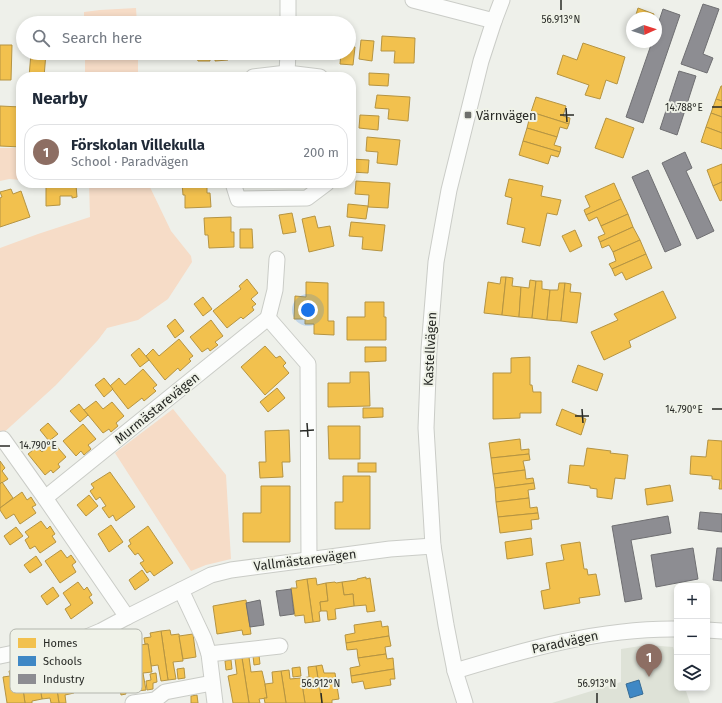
<!DOCTYPE html>
<html lang="en">
<head>
<meta charset="utf-8">
<style>
	body { margin:0; font-family:"Fira Sans",sans-serif; background:#f2f2f3; color:#1f2937 }
	.controls { position:absolute; right:12px; bottom:12px; display:grid; overflow:hidden; border-radius:8px; box-shadow:0 2px 6px #0003 }
	.controls button { width:36px; height:36px; display:grid; place-items:center; padding:0; border:0; border-bottom:1px solid #e0e1e3; background:#fff; color:#1f2937; font:20px sans-serif }
	.compass { position:absolute; left:626px; top:12px; width:36px; height:36px; border-radius:50%; background:#fff; box-shadow:0 2px 6px #0003; rotate:87deg }
	.you { position:absolute; left:308px; top:310px; width:14px; height:14px; margin:-10px; border:3px solid #fff; border-radius:50%; background:#1a73e8; box-shadow:0 0 0 6px #1a73e833 }
	.badge { display:grid; place-items:center; width:26px; height:26px; border-radius:50%; background:#1a73e8; color:#fff; font-size:13px; font-weight:700 }
	.pin { position:absolute; translate:-50% -33px; filter:drop-shadow(0 1px 2px #0008) }
	.pin::after { content:''; position:absolute; top:21px; width:14px; height:12px; background:inherit; clip-path:polygon(0 0,100% 0,50% 100%) }
	.list { margin:0; padding:0; list-style:none }
	h2 { display:flex; justify-content:space-between; align-items:center; height:52px; margin:0; padding:0 16px; font-size:17px }
	h2 small { font-size:13px; font-weight:400; color:#747a83 }
	.list li { display:grid; grid-template-columns:26px 1fr auto; gap:12px; align-items:center; box-sizing:border-box; height:56px; margin:0 8px 8px; padding:0 8px; border:1px solid #e0e1e3; border-radius:16px }
	.list b { display:block; font-size:15px; white-space:nowrap }
	.list p { margin:0; font-size:13px; white-space:nowrap; color:#747a83 }
	.list em { font-size:13px; font-style:normal; color:#747a83 }
	.icon { flex:none; width:22px; height:22px; fill:none; stroke:currentColor; stroke-width:2; stroke-linecap:round; stroke-linejoin:round }
	.map { position:relative; flex:none; width:722px; height:703px; overflow:hidden }
	.search { position:absolute; background:#fff; box-shadow:0 2px 6px #0003; left:16px; top:16px; width:340px; height:44px; display:flex; align-items:center; gap:10px; box-sizing:border-box; padding:0 14px; border-radius:22px; color:#747a83; font-size:15px }
	.panel { position:absolute; background:#fff; box-shadow:0 2px 6px #0003; left:16px; top:72px; width:340px; height:116px; border-radius:16px }
	.map>svg:first-child { display:block }
</style>
</head>
<body>
<div class="map">
<svg width="722" height="703" viewBox="0 0 722 703">
	<rect width="100%" height="100%" fill="#eef0ea"/>
	<path fill="#dee2d7" d="M647,645l26,2 4,13v28h8l5,15h-138l69,-21v-33z"/>
	<g fill="#f6dcc7">
		<path d="M136,8l1,15h-53v-11l16,-2z"/>
		<rect x="85" y="53" width="53" height="24"/>
		<path d="M0,148h21v32l-12,-1 -9,2z"/>
		<path d="M89,183h59l23,48 20,25 1,6 -24,37 -30,21 -31,8 -9,12 -42,45 -56,51v-188l38,-14 52,-17z"/>
		<path d="M173,409l53,66 5,84 -25,6 -15,6 -76,-118z"/>
	</g>
	<g fill="#f2c14e" stroke="#b59442">
		<path d="M638,8l16,6 -1,4h-18z"/>
		<path d="M382,36l33,2 -1,25h-20l1,-12h-14z"/>
		<path d="M361,40l13,1 -2,20 -13,-2z"/>
		<path d="M583,43l42,14 -8,27 -11,-4 -6,19 -15,-4 4,-10 -32,-11 6,-19 14,5z"/>
		<path d="M0,45h12l-1,35h-11z"/>
		<path d="M349,46l6,1 -2,18 -13,-1 1,-11h8z"/>
		<path d="M31,53h15l-2,24h-15z"/>
		<path d="M170,53h40v8h-12l-1,-3h-12v-3h-14z"/>
		<path d="M215,53h13v7l-13,1z"/>
		<path d="M236,53h29v3h-15v-3z"/>
		<path d="M369,73l20,1 -1,12 -19,-1z"/>
		<path d="M199,74v3h-21v-2z"/>
		<path d="M721,86h1v15l-6,-2z"/>
		<path d="M377,95l33,2 -2,24 -20,-2 1,-10 -14,-1z"/>
		<path d="M536,97l30,9 -3,10 7,2 -1,6 -38,-12z"/>
		<path d="M716,99l6,2v16l-11,-4z"/>
		<path d="M0,106l21,1v40l-21,-1z"/>
		<path d="M531,112l38,12 -2,5 -7,-2 -3,10 -30,-9z"/>
		<path d="M711,113l11,4v16l-16,-6z"/>
		<path d="M360,115l19,1 -1,14 -19,-2z"/>
		<path d="M606,118l28,10 -11,30 -28,-10z"/>
		<path d="M706,127l16,6v16l-21,-7z"/>
		<path d="M527,128l30,9 -3,8 7,2 -1,5 -37,-11z"/>
		<path d="M367,137l33,3 -3,25 -20,-2 1,-11 -12,-1z"/>
		<path d="M523,141l37,11 -2,5 -7,-2 -3,9 -29,-9z"/>
		<path d="M351,159l18,1 -1,13 -17,-1z"/>
		<path d="M722,164v18l-9,4 -6,-16z"/>
		<path d="M509,179l34,7 -2,10 20,4 -4,15 -10,-2 -7,33 -18,-4 3,-14 -18,-4 5,-26 -7,-2z"/>
		<path d="M356,181l34,2 -2,25 -20,-1 1,-12 -14,-1z"/>
		<path d="M722,182v18l-2,1 -7,-15z"/>
		<path d="M46,183h27v2h3l1,12 -5,1v-2h-12v9l-14,1z"/>
		<path d="M182,183h25v10h3l1,14 -26,1v-13h-2z"/>
		<path d="M614,183l7,16 -35,16 -2,-5 6,-3 -5,-11z"/>
		<path d="M11,189l2,5 8,-3 9,26 -30,10v-29l2,-1 -2,-5z"/>
		<path d="M621,199l7,15 -27,12 -4,-9 -8,4 -3,-6z"/>
		<path d="M348,204l20,2 -2,13 -19,-2z"/>
		<path d="M292,213l4,19 -13,2 -4,-19z"/>
		<path d="M628,214l5,13 -33,15 -2,-5 7,-3 -4,-8z"/>
		<path d="M315,216l3,12 12,-2 4,20 -25,6 -7,-33z"/>
		<path d="M231,217v15h3v15l-25,1 -1,-13h-3l-1,-17z"/>
		<path d="M351,222l34,3 -3,26 -20,-2 1,-12 -14,-1z"/>
		<path d="M633,227l7,13 -27,12 -4,-7 -7,3 -2,-6z"/>
		<path d="M240,229h12l1,19h-13z"/>
		<path d="M575,230l7,16 -12,6 -8,-16z"/>
		<path d="M640,240l6,14 -34,15 -3,-5 7,-3 -3,-9z"/>
		<path d="M646,254l6,14 -26,12 -4,-8 -7,4 -3,-7z"/>
		<path d="M501,277h5l-4,38 -18,-2 4,-31 12,2z"/>
		<path d="M506,277l7,1 -1,8 9,1 -2,30 -17,-2z"/>
		<path d="M247,279l11,14 -7,6 5,5 -4,3 2,3 -11,9 -2,-2 -14,11 -14,-17 28,-22 -2,-3z"/>
		<path d="M530,280l6,1 -4,37 -13,-1 2,-30 8,1z"/>
		<path d="M536,281h6v8l8,1 -3,30 -15,-2z"/>
		<path d="M306,282l22,1v38h6v14l-20,-1v-10h-9v-5h-11l1,-23 11,1z"/>
		<path d="M559,283h6l-4,38 -14,-1 3,-30h8z"/>
		<path d="M565,283l6,1 -1,8 11,1 -4,30 -16,-2z"/>
		<path d="M663,291l13,27 -47,23 2,6 -27,13 -13,-28 27,-12 -4,-6z"/>
		<path d="M203,297l9,12 -9,7 -9,-12z"/>
		<path d="M365,302h19v15h2v23h-39v-23h18z"/>
		<path d="M175,319l9,12 -9,7 -8,-12z"/>
		<path d="M211,320l12,16 -8,6 3,3 -8,6 -2,-3 -6,4 -12,-15z"/>
		<path d="M179,339l14,17 -4,3 2,2 -11,10 -2,-3 -13,12 -19,-24 7,-7 6,7z"/>
		<path d="M265,346l11,12 4,-2 6,7 -3,3 6,7 -24,22 -24,-28z"/>
		<path d="M365,347h21v14l-21,1z"/>
		<path d="M139,348l10,12 -9,7 -9,-12z"/>
		<path d="M530,357v28h2l1,7h8v21h-21v5l-27,1v-46h18v-15z"/>
		<path d="M578,365l25,9 -6,17 -25,-9z"/>
		<path d="M143,369l14,16 -4,3 3,3 -12,10 -2,-3 -14,11 -18,-23 9,-8 6,7z"/>
		<path d="M350,372h19l1,34 -42,1v-24h22z"/>
		<path d="M104,378l9,11 -9,8 -9,-12z"/>
		<path d="M277,388l8,10 -17,14 -8,-10z"/>
		<path d="M96,401l7,8 9,-7 12,14 -8,7 2,3 -7,6 -2,-3 -6,4 -19,-23z"/>
		<path d="M79,404l9,11 -8,7 -10,-11z"/>
		<path d="M363,408h20v9l-20,1z"/>
		<path d="M562,409l24,10 -5,16 -25,-10z"/>
		<path d="M48,423l10,11 -9,7 -9,-11z"/>
		<path d="M83,424l13,15 -8,6 3,4 -7,6 -3,-4 -5,5 -13,-15z"/>
		<path d="M328,426h32v33h-31z"/>
		<path d="M289,430l1,32h-8l1,15 -23,1 -1,-16h7l-1,-31z"/>
		<path d="M520,439l1,11 8,-1v5l-38,4 -2,-15z"/>
		<path d="M708,440l14,1v48h-3l1,-9 -8,-1v-3l-22,-2 1,-18 15,1z"/>
		<path d="M53,442l13,15 -8,7 2,3 -7,6 -2,-3 -6,5 -17,-21 9,-7 5,5z"/>
		<path d="M587,448l24,3 -1,2 18,2 -3,24 -10,-1 -3,21 -15,-2v-8l-7,-1v-2l-22,-3 2,-18 14,1z"/>
		<path d="M529,454l1,6 -7,1 2,9 -32,4 -2,-16z"/>
		<path d="M0,461l5,7 -3,3 6,8 -8,5z"/>
		<rect x="358" y="463" width="18" height="9"/>
		<path d="M525,470l1,9 7,-1 1,5 -39,5 -2,-14z"/>
		<path d="M110,472l25,35 -19,14 -3,-6 -4,3 -7,-10 4,-2 -6,-9 -4,3 -6,-9 4,-3 -3,-4z"/>
		<path d="M343,476h27v53h-35v-27h8z"/>
		<path d="M2,482l11,16 -13,10v-24z"/>
		<path d="M534,483l1,6 -7,1 1,8 -33,4 -1,-14z"/>
		<path d="M670,485l3,16 -26,4 -2,-16z"/>
		<path d="M261,486h29v56h-47v-29h18z"/>
		<path d="M22,492l5,8 4,-3 5,8 -4,2 4,6 -16,11 -6,-10 -8,5 -6,-9v-2z"/>
		<path d="M89,495l9,11 -12,10 -9,-11z"/>
		<path d="M529,498l1,10 7,-1 1,6 -40,4 -2,-15z"/>
		<path d="M538,513l1,6 -8,1 1,9 -32,4 -2,-16z"/>
		<path d="M41,521l6,8 3,-3 5,8 -3,2 4,6 -16,11 -5,-7 -5,3 -5,-9 4,-3 -4,-5z"/>
		<path d="M111,525l12,17 -14,10 -11,-18z"/>
		<path d="M148,526l25,37 -19,13 -4,-5 -3,2 -7,-10 4,-2 -6,-8 -3,2 -7,-9 3,-2 -2,-4z"/>
		<path d="M16,527l7,9 -13,9 -6,-9z"/>
		<path d="M531,538l2,17 -26,4 -2,-17z"/>
		<path d="M580,542l4,27h3l1,6 8,-1 4,21 -21,3 1,5 -36,6 -3,-18 9,-2 -4,-26 18,-3 -3,-15z"/>
		<path d="M61,550l6,8 4,-3 5,7 -4,3 4,7 -16,11 -15,-22z"/>
		<path d="M36,556l6,9 -12,8 -6,-8z"/>
		<path d="M142,570l7,10 -14,10 -6,-10z"/>
		<path d="M366,577v2l4,-1 5,33 -8,1 -1,-7 -12,1 -1,-12 -9,1 -2,-13 15,-2v-1z"/>
		<path d="M316,578l1,7 9,-2 2,18 -8,1 1,9 -2,1 1,9 -7,1 -6,-43z"/>
		<path d="M307,579l6,43 -8,1 -1,-8 -9,1 -4,-28h6l-1,-7z"/>
		<path d="M78,582l6,8 3,-3 5,8 -3,2 4,6 -22,16 -6,-10 6,-4 -8,-12z"/>
		<path d="M335,582l1,1 6,-1 2,13 9,-1 1,12 -19,3 1,10 -8,1 -1,-9h-6l-1,-9 8,-1 -2,-18z"/>
		<path d="M53,587l6,9 -12,9 -6,-9z"/>
		<path d="M246,600l5,34 -8,1 -1,-5 -25,4 -4,-28z"/>
		<path d="M381,621l1,6 6,-1 1,10 -43,7 -1,-8 10,-2 -1,-8z"/>
		<path d="M170,630l1,5 8,-1 4,27 -10,1 3,17 -8,1 -7,-49z"/>
		<path d="M161,631l7,49 -7,1 -3,-16 -7,1 -3,-22h-3l-1,-6 7,-1 -1,-4z"/>
		<path d="M193,634l3,23 -13,2 -4,-23z"/>
		<path d="M389,636l2,10 -6,1 1,7 -28,4 -1,-9 -10,1 -1,-7z"/>
		<path d="M139,641l1,4 8,-1 4,28 -9,1 3,17 -9,1 -7,-49z"/>
		<path d="M386,654l1,5 6,-1 1,11 -43,7 -1,-8 10,-2 -2,-8z"/>
		<path d="M259,655l1,9 -6,1 -1,-9z"/>
		<path d="M249,657l2,15 11,-1 3,13 2,14 -8,1 1,4h-11l-7,-45z"/>
		<path d="M242,658l7,45h-16l-5,-27 9,-2 -2,-15z"/>
		<path d="M231,660l1,9 -6,1 -1,-9z"/>
		<path d="M62,662v5l8,-2 4,28 -9,2 1,8h-7l-6,-39z"/>
		<path d="M53,664l6,39h-8l-1,-5 -8,1 -5,-28 5,-1 -1,-5z"/>
		<path d="M322,665l2,8h11l4,26 -7,1v3h-10l-6,-37z"/>
		<path d="M316,666l6,37h-17l-4,-25 8,-1 -1,-10z"/>
		<path d="M300,667l1,9 -8,1 -1,-9z"/>
		<path d="M29,668l1,4 7,-1 5,28 -10,2v2h-7l-5,-34z"/>
		<path d="M184,668l1,10 -7,1 -1,-10z"/>
		<path d="M20,669l5,34h-18l-4,-26 7,-1 -1,-5z"/>
		<path d="M394,669l1,10h-5l1,6 -26,4 -2,-8 -11,2 -1,-7z"/>
		<path d="M289,670l1,9 11,-1 4,25h-19l-5,-32z"/>
		<path d="M281,671l5,32h-21l-1,-5h3l-2,-14 8,-1 -1,-11z"/>
		<path d="M156,673l1,9 -4,1v6l-6,1 -1,-9 5,-1 -1,-6z"/>
		<path d="M124,684l2,10 -5,1 -2,-10z"/>
		<path d="M197,695l1,8h-7v-7z"/>
	</g>
	<path fill="#3f88c5" stroke="#386c95" d="M639,680l4,14 -13,4 -4,-14z"/>
	<g fill="#8d8d92" stroke="#6f6f72">
		<path d="M703,4l16,5 -16,45 10,4 -6,15 -26,-9z"/>
		<path d="M663,9l17,6 -37,108 -17,-6 26,-75h4v-12z"/>
		<path d="M679,71l17,5 -19,59 -17,-6z"/>
		<path d="M685,152l7,16 -6,3 28,60 -17,8 -35,-76z"/>
		<path d="M648,170l33,75 -16,7 -33,-75z"/>
		<path d="M700,512l22,2v18l-24,-3z"/>
		<path d="M668,516l3,17 -40,7 11,59 -17,3 -13,-76z"/>
		<path d="M693,548l5,31 -42,8 -5,-32z"/>
		<path d="M717,548h5v33l-9,-1z"/>
		<path d="M291,589l3,25 -14,2 -4,-25z"/>
		<path d="M260,600l4,25 -14,2 -4,-24z"/>
	</g>
	<g fill="none" stroke-linecap="round" stroke-linejoin="round">
		<g stroke="#caccc7" stroke-width="17">
			<g id="street">
				<path d="M413,0l81,21"/>
				<path d="M288,23v-23"/>
				<path d="M287,73l1,-20"/>
				<path d="M253,77l34,-4 33,4"/>
				<path d="M233,183l5,16 69,-1 20,-15"/>
				<path d="M268,318l7,-28 2,-31"/>
				<path d="M3,439l42,59 82,119"/>
				<path d="M45,498l223,-180 40,46 1,196"/>
				<path d="M181,590l23,49 5,15 6,49"/>
				<path d="M707,630l15,1"/>
				<path d="M209,654l71,-8"/>
				<path d="M0,656l82,-17 19,-8 26,-14 84,-42 20,-5 159,-21 43,-3"/>
				<path d="M455,671c72,-22 146,-43 222,-42"/>
				<path d="M133,703l22,-3 10,-8 47,-9"/>
				<path d="M465,703l-10,-32 -9,-46 -13,-79 -7,-118 3,-79 7,-87 13,-72 32,-129 13,-40 8,-21"/>
			</g>
		</g>
		<use href="#street" stroke="#fcfdfc" stroke-width="15"/>
	</g>
	<path fill="none" stroke="#282a26" stroke-width="1.5" d="M561,0v10M712,107h10M566,108l1,14M560,115h14M582,409l1,14M712,409h10M575,416h14M307,423l1,14M300,431l14,-1M0,446h10M321,693l1,10M597,693v10"/>
	<rect fill="#6d6f6b" stroke="#eff2e8" stroke-width="1.5" x="464" y="111" width="8" height="8" rx="2"/>
	<g text-anchor="middle" dominant-baseline="central" stroke-width="4" stroke-linejoin="round" paint-order="stroke">
		<g font-size="13" fill="#282a26" stroke="#eff2e8" text-anchor="start">
			<text x="476" y="115">Värnvägen</text>
		</g>
		<g font-size="13" fill="#282a26" stroke="#eff2e8">
			<text transform="translate(430 349) rotate(-87)">Kastellvägen</text>
			<text transform="translate(157 408) rotate(-39)">Murmästarevägen</text>
			<text transform="translate(305 560) rotate(-7)">Vallmästarevägen</text>
			<text transform="translate(565 642) rotate(-12)">Paradvägen</text>
		</g>
	</g>
	<rect x="10" y="629" width="132" height="64" rx="6" fill="#eff2e8" stroke="#b3b6ae" stroke-width="1"/>
	<rect x="18" y="638" width="18" height="10" fill="#f2c14e"/>
	<rect x="18" y="656" width="18" height="10" fill="#3f88c5"/>
	<rect x="18" y="674" width="18" height="10" fill="#8d8d92"/>
	<g font-size="11" fill="#282a26">
		<text x="43" y="647">Homes</text>
		<text x="43" y="665">Schools</text>
		<text x="43" y="683">Industry</text>
	</g>
	<g font-size="10" text-anchor="middle" fill="#282a26" stroke="#eff2e8" stroke-width="4" stroke-linejoin="round" paint-order="stroke">
		<text x="561" y="23">56.913°N</text>
		<text x="684" y="111">14.788°E</text>
		<text x="684" y="413">14.790°E</text>
		<text x="38" y="449">14.790°E</text>
		<text x="321" y="687">56.912°N</text>
		<text x="597" y="687">56.913°N</text>
	</g>
</svg>
<div class="controls">
<button>+</button>
<button>−</button>
<button><svg class="icon" aria-label="layers" viewBox="0 0 24 24"><path d="M12 4l9 5-9 5-9-5zM3 14l9 5 9-5"/></svg></button>
</div>
<svg class="compass" viewBox="-18 -18 36 36"><path d="M0-13l5 13h-10z" fill="#e53935"/><path d="M0 13l5-13h-10z" fill="#747a83"/></svg>
<div class="you"></div>
<div class="pin badge" style="left:649px;top:677px;background:#8d6e63">1</div>
<div class="search"><svg class="icon" aria-label="search" viewBox="0 0 24 24"><circle cx="10" cy="10" r="6"/><path d="M15 15l6 6"/></svg>Search here</div>
<section class="panel">
<h2>Nearby<small></small></h2>
<ul class="list">
<li><span class="badge" style="background:#8d6e63">1</span><div><b>Förskolan Villekulla</b><p>School · Paradvägen</p></div><em>200 m</em></li>
</ul>
</section>
</div>
</body>
</html>
